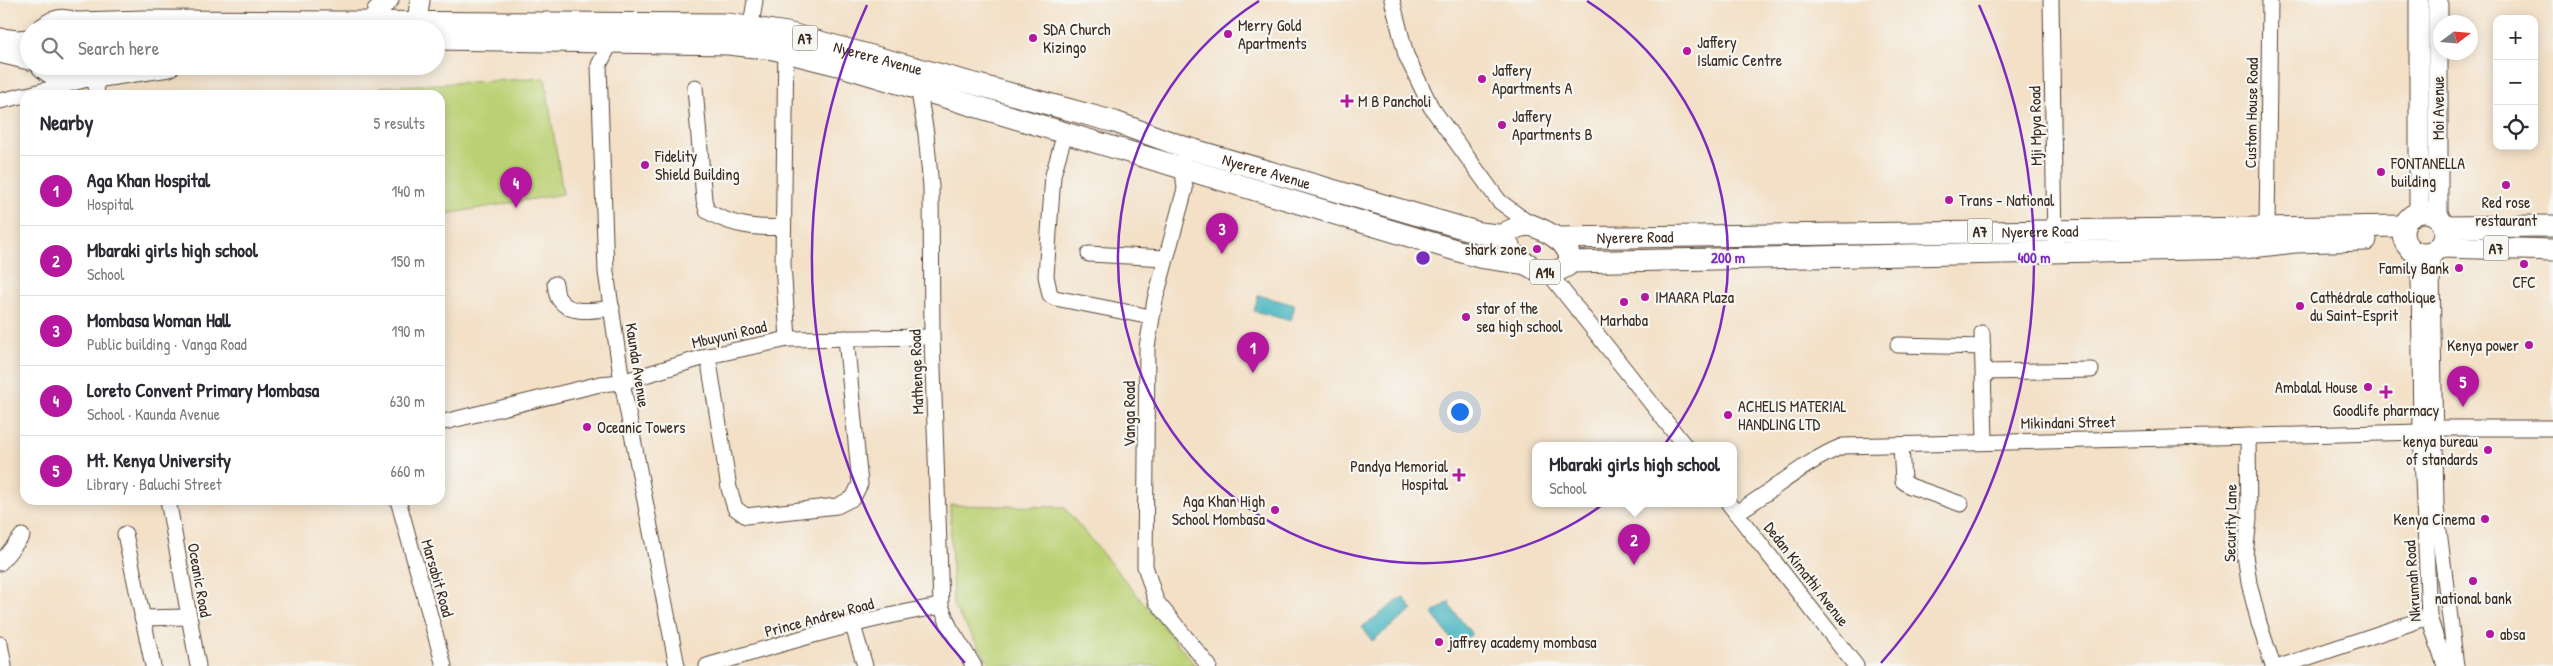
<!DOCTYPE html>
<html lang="en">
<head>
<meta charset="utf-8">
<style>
	body { margin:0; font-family:"Patrick Hand",sans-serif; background:#f2f2f3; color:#2b2b33 }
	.controls { position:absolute; right:15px; top:15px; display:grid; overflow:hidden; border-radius:10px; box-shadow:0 2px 12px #0003 }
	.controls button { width:45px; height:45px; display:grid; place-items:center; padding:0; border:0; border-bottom:1px solid #e1e1e2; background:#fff; color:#2b2b33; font:25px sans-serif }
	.compass { position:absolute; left:2433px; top:15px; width:45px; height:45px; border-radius:50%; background:#fff; box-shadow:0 2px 12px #0003; rotate:74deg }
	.you { position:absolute; left:1459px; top:411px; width:18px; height:18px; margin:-12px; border:4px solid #fff; border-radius:50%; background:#1a73e8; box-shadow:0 0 0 8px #1a73e833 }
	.badge { display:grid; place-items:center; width:32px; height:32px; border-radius:50%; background:#b5179e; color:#fff; font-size:16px; font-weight:700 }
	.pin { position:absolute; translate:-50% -41px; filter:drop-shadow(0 1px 2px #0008) }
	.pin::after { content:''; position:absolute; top:26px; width:18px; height:15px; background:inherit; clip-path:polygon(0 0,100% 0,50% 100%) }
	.popup { position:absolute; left:1532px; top:442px; width:205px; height:65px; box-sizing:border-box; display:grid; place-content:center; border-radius:10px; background:#fff; filter:drop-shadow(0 1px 4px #0005); font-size:16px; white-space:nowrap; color:#7c7c81 }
	.popup b { font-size:19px; color:#2b2b33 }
	.popup::after { content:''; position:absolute; left:50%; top:100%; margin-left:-10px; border:10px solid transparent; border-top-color:#fff }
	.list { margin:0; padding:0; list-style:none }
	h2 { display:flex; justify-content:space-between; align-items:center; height:65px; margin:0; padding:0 20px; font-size:21px }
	h2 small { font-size:16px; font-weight:400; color:#7c7c81 }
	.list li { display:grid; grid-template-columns:32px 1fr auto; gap:15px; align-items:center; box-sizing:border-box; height:70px; padding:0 20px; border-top:1px solid #e1e1e2 }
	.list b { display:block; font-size:19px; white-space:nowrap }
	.list p { margin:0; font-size:16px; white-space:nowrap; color:#7c7c81 }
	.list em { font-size:16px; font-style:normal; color:#7c7c81 }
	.icon { flex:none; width:28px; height:28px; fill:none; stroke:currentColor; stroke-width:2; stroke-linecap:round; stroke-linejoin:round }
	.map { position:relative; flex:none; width:2553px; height:666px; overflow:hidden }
	.search { position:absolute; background:#fff; box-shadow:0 2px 12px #0003; left:20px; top:20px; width:425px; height:55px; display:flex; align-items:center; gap:12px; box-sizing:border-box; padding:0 18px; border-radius:28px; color:#7c7c81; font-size:19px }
	.panel { position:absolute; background:#fff; box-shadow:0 2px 12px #0003; left:20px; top:90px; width:425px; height:415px; border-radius:15px }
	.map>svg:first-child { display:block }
</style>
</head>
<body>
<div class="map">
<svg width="2553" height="666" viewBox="0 0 2553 666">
	<rect width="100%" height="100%" fill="#f6f6f2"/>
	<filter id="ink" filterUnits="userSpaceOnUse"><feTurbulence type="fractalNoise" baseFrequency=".02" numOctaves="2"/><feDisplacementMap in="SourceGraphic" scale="10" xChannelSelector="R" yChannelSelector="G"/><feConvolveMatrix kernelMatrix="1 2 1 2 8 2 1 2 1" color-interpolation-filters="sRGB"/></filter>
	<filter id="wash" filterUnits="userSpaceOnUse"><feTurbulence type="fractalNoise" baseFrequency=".0096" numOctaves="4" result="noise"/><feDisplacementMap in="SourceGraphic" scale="20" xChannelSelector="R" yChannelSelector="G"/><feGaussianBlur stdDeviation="1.12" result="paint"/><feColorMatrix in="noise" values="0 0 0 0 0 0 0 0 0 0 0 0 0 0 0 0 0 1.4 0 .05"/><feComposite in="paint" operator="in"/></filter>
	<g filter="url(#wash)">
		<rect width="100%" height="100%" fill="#f3e0c6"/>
		<g fill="#bcd175" stroke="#7c7e4a">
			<path d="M545,78l18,116 -123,21v-120h-58l-1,-8z"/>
			<path d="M950,505l114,2 132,159h-205l-38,-60z"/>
		</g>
		<g fill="#45b4bf" stroke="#406f6e">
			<path d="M1258,295l37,10 -4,16 -37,-10z"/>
			<path d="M1403,597l10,13 -41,31 -10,-14z"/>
			<path d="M1450,601l-1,4 23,29 -15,12 -25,-32z"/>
		</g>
	</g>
	<g filter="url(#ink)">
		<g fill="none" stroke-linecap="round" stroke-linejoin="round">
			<g stroke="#574537" stroke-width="17">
				<g id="minor">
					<path d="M1392,0l14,55 25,52 68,94 32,24"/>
					<path d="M2051,0l4,241"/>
					<path d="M751,26l4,-26"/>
					<path d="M611,35v7l-12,23 7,207 16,110 55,284"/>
					<path d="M917,80l9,54 5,53 1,150 9,269 9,22 24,38"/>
					<path d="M695,87l9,113 3,11c23,14 50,18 76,16"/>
					<path d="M27,95l68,-18 2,18"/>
					<path d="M0,101l25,-6"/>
					<path d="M1065,133l-12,42 -7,101 4,19 5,3 96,19"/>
					<path d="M1182,161l3,28 -30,111 -8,47 -2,219 11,35 53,65"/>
					<path d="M2267,227l3,-227"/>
					<path d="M2434,252l-2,20 4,235 20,159"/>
					<path d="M2415,253l4,21 2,158 8,185 16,49"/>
					<path d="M1089,254l77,4"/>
					<path d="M1548,272l137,174"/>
					<path d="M555,284c1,4 1,12 4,15 11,17 36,11 53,9"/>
					<path d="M1982,333l3,108"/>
					<path d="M788,339l144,-2"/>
					<path d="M1898,345l85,2"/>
					<path d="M708,356l21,132 6,20 11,8 91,-10 16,-8 7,-14 -14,-146"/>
					<path d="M1984,372l107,-2"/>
					<path d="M440,423l160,-39 22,-2 86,-26 80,-17 -5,-75 3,-222"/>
					<path d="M2433,428h120"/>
					<path d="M2248,436l1,83 -4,36 4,28 10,40 14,43"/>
					<path d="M1901,446l2,35 7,5 51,18"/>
					<path d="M168,500l30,166"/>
					<path d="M398,500l46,166"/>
					<path d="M1729,504l127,162"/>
					<path d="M1736,513c36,-21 69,-52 107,-67l578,-14"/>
					<path d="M125,534l28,132"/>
					<path d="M0,563l22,-27"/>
					<path d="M142,618l47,-1"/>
					<path d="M853,626l12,40"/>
					<path d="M0,644l4,22"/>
					<path d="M707,666c77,-23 155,-47 234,-60"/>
					<path d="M2282,666l147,-49"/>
				</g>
			</g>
			<g stroke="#574537" stroke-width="21">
				<g id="major">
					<path d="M2419,0v212"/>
					<path d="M375,29l2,-19 12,-10"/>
					<path d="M416,29l4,-29"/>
					<path d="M2438,216v-216"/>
				</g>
			</g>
			<g stroke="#574537" stroke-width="23">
				<g id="highway">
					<path id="s1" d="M78,23l66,-2 584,3 59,9 328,89 69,25 296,86 26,3"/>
					<path d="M43,29c14,-12 28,-11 41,0"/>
					<path d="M0,39l18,2 11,-1"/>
					<path d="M436,39l292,5 46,5 64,16 641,192 49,7"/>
					<path d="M0,52l29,7"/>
					<path d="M42,66c12,12 29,15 42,2"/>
					<path d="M74,75l21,2 74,-11"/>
					<circle cx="2424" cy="233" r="21"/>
					<path d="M1531,225c15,6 36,15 39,33l-3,8c-6,3 -12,7 -19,6 -17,0 -46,-21 -41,-40l14,-6z"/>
					<path d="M2444,227l109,-1"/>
					<path id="s2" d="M1556,238l848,-12"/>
					<path d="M2439,247l114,3"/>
					<path d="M1570,262l673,-14 52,-6 71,-2"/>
				</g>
			</g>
			<use href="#minor" stroke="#fff" stroke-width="15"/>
			<use href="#major" stroke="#fff" stroke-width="19"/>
			<use href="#highway" stroke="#fff" stroke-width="21"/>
		</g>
	</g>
	<g fill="none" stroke="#7b2cbf" stroke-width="2.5">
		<path d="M1587 1A305 305 0 1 1 1259 1"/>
		<path d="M965 663A611 611 0 0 1 867 5M1979 5A611 611 0 0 1 1881 663"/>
	</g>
	<g fill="#b5179e" stroke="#f6f6f2" stroke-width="2">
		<circle cx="1228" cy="34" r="5"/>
		<circle cx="1033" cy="38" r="5"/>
		<circle cx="1687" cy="51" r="5"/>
		<circle cx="1482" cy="79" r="5"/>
		<path d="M1344.5 93.5h5v5h5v5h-5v5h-5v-5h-5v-5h5z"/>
		<circle cx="1502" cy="125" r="5"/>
		<circle cx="645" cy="165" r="5"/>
		<circle cx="2381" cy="172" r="5"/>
		<circle cx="2506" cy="185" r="5"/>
		<circle cx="1949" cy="200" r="5"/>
		<circle cx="1537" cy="249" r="5"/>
		<circle cx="2524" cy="264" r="5"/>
		<circle cx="2459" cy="268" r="5"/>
		<circle cx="1645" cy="297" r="5"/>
		<circle cx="1624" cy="302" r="5"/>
		<circle cx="2300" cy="306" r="5"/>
		<circle cx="1466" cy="317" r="5"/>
		<circle cx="2529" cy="345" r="5"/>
		<circle cx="2368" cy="387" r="5"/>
		<path d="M2383.5 384.5h5v5h5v5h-5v5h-5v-5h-5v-5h5z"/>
		<circle cx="1728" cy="415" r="5"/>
		<circle cx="587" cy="427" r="5"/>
		<circle cx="2488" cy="450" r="5"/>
		<path d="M1456.5 467.5h5v5h5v5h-5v5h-5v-5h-5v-5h5z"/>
		<circle cx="1275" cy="510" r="5"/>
		<circle cx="2485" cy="519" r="5"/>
		<circle cx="2473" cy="581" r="5"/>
		<circle cx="2490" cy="634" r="5"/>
		<circle cx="1439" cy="642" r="5"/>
	</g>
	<g text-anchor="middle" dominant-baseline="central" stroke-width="4.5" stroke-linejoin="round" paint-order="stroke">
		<g fill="#f6f6f2" stroke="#73675e" stroke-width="1">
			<rect x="792.5" y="25.5" width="25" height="25" rx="4"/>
			<rect x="1967.5" y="218.5" width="25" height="25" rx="4"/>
			<rect x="2483.5" y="235.5" width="25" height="25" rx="4"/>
			<rect x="1530" y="259.5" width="30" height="25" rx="4"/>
		</g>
		<g font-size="15" font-weight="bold" fill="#3b2a1e">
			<text x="805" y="38">A7</text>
			<text x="1980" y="231">A7</text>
			<text x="2496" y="248">A7</text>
			<text x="1545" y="272">A14</text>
		</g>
		<g font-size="16" fill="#3b2a1e" stroke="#f6f6f2" text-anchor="start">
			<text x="1238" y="25">Merry Gold<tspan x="1238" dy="18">Apartments</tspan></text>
			<text x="1043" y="29">SDA Church<tspan x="1043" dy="18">Kizingo</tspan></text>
			<text x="1697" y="42">Jaffery<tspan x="1697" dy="18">Islamic Centre</tspan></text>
			<text x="1492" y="70">Jaffery<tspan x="1492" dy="18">Apartments A</tspan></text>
			<text x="1358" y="101">M B Pancholi</text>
			<text x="1512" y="116">Jaffery<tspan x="1512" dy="18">Apartments B</tspan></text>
			<text x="655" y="156">Fidelity<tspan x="655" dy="18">Shield Building</tspan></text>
			<text x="2391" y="163">FONTANELLA<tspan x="2391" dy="18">building</tspan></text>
			<text x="1959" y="200">Trans - National</text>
			<text x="2506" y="202" text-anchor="middle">Red rose<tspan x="2506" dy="18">restaurant</tspan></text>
			<text x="1527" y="249" text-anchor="end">shark zone</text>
			<text x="2449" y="268" text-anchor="end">Family Bank</text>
			<text x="2524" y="282" text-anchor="middle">CFC</text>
			<text x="1655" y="297">IMAARA Plaza</text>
			<text x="2310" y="297">Cathédrale catholique<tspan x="2310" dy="18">du Saint-Esprit</tspan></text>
			<text x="1476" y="308">star of the<tspan x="1476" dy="18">sea high school</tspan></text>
			<text x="1624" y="320" text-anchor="middle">Marhaba</text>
			<text x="2519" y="345" text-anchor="end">Kenya power</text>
			<text x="2358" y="387" text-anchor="end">Ambalal House</text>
			<text x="1738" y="406">ACHELIS MATERIAL<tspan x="1738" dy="18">HANDLING LTD</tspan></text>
			<text x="2386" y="410" text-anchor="middle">Goodlife pharmacy</text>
			<text x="597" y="427">Oceanic Towers</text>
			<text x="2478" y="441" text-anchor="end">kenya bureau<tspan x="2478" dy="18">of standards</tspan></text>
			<text x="1448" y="466" text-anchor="end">Pandya Memorial<tspan x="1448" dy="18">Hospital</tspan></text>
			<text x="1265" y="501" text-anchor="end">Aga Khan High<tspan x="1265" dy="18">School Mombasa</tspan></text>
			<text x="2475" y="519" text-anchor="end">Kenya Cinema</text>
			<text x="2473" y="598" text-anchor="middle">national bank</text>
			<text x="2500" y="634">absa</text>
			<text x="1449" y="642">jaffrey academy mombasa</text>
		</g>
		<g font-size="16" fill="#3b2a1e" stroke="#f6f6f2">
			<text stroke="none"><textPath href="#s1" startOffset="804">Nyerere Avenue</textPath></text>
			<text transform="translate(2438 108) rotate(-90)">Moi Avenue</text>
			<text transform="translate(2251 113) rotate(-89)">Custom House Road</text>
			<text transform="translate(2035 126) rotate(-91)">Mji Mpya Road</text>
			<text stroke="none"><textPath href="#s1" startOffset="1209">Nyerere Avenue</textPath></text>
			<text stroke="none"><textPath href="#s2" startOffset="484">Nyerere Road</textPath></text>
			<text stroke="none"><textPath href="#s2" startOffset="79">Nyerere Road</textPath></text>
			<text transform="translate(729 334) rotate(-13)">Mbuyuni Road</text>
			<text transform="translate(638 365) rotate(81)">Kaunda Avenue</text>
			<text transform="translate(916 372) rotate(-92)">Mathenge Road</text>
			<text transform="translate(1129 414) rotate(-90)">Vanga Road</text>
			<text transform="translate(2068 422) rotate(-1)">Mikindani Street</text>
			<text transform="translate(2230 523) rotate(-89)">Security Lane</text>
			<text transform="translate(1807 574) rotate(52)">Dedan Kimathi Avenue</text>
			<text transform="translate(438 578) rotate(74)">Marsabit Road</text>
			<text transform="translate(200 580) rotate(80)">Oceanic Road</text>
			<text transform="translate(2412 581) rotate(-94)">Nkrumah Road</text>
			<text transform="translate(819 617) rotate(-15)">Prince Andrew Road</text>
		</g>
	</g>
	<circle cx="1423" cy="258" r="8" fill="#7b2cbf" stroke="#f6f6f2" stroke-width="2.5"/>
	<g font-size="15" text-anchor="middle" font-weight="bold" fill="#7b2cbf" stroke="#f6f6f2" stroke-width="4.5" stroke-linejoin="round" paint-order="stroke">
		<text x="1728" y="263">200 m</text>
		<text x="2034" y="263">400 m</text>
	</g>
</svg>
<div class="controls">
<button>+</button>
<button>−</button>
<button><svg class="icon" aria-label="locate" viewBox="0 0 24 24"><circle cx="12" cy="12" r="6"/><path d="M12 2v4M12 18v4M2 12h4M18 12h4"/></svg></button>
</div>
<svg class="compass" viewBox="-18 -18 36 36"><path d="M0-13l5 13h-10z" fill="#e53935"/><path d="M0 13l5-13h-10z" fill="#7c7c81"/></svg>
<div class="you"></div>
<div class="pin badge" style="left:1253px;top:373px">1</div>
<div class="pin badge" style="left:1634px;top:565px">2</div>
<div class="popup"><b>Mbaraki girls high school</b>School</div>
<div class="pin badge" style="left:1222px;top:254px">3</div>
<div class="pin badge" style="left:516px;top:208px">4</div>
<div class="pin badge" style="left:2463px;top:407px">5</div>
<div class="search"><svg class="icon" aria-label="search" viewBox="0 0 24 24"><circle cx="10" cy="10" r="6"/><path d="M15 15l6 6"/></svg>Search here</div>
<section class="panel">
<h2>Nearby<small>5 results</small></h2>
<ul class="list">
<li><span class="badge">1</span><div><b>Aga Khan Hospital</b><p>Hospital</p></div><em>140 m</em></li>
<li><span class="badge">2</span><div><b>Mbaraki girls high school</b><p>School</p></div><em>150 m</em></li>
<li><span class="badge">3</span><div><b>Mombasa Woman Hall</b><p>Public building · Vanga Road</p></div><em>190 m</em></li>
<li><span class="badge">4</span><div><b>Loreto Convent Primary Mombasa</b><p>School · Kaunda Avenue</p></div><em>630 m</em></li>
<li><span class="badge">5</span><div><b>Mt. Kenya University</b><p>Library · Baluchi Street</p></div><em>660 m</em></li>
</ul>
</section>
</div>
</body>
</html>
